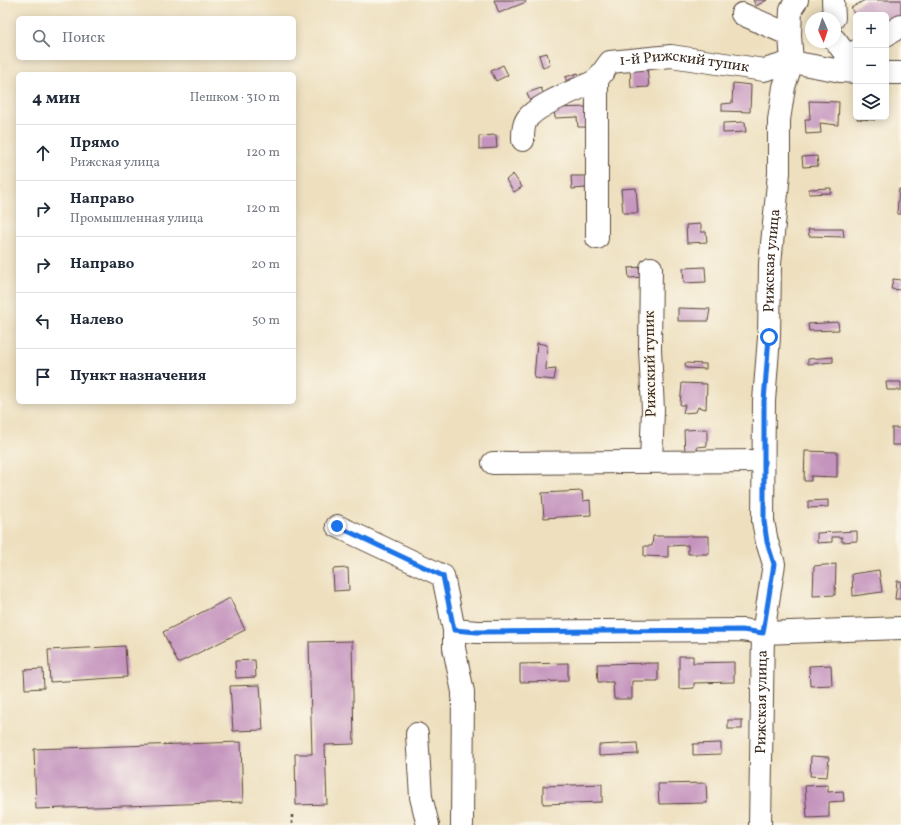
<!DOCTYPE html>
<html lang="ru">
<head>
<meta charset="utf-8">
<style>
	body { margin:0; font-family:Vollkorn,serif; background:#f6f6f7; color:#1f2937 }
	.controls { position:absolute; right:12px; top:12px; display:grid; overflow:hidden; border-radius:6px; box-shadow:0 2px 10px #0003 }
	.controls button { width:36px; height:36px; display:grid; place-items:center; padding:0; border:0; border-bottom:1px solid #e0e1e3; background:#fff; color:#1f2937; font:20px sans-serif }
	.compass { position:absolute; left:805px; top:12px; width:36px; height:36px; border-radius:50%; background:#fff; box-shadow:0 2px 10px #0003; rotate:177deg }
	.stop { position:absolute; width:12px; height:12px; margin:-9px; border:3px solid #1a73e8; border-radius:50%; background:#fff }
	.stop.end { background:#1a73e8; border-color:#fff; box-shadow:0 1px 4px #0008 }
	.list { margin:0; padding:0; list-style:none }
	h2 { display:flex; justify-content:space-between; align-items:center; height:52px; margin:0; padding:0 16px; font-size:17px }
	h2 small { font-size:13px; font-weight:400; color:#747a83 }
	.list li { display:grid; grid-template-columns:26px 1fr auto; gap:12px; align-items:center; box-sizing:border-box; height:56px; padding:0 16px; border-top:1px solid #e0e1e3 }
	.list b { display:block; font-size:15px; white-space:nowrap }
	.list p { margin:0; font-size:13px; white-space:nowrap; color:#747a83 }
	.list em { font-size:13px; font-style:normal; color:#747a83 }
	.icon { flex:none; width:22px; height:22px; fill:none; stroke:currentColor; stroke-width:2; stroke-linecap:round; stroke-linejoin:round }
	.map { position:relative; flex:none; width:901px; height:825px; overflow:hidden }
	.search { position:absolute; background:#fff; box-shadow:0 2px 10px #0003; left:16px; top:16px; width:280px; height:44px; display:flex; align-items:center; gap:10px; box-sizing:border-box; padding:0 14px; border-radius:6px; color:#747a83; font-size:15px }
	.panel { position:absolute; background:#fff; box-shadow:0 2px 10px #0003; left:16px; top:72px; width:280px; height:332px; border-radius:6px }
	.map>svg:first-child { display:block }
</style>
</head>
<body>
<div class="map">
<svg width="901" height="825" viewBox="0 0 901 825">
	<rect width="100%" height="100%" fill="#fbf7ec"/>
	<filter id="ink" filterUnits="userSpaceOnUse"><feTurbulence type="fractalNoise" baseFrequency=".025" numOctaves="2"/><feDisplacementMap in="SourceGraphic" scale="8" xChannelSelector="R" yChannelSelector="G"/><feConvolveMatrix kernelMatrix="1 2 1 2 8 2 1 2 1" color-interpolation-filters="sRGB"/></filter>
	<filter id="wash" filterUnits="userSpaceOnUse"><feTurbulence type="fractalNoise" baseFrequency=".012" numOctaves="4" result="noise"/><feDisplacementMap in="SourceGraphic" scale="16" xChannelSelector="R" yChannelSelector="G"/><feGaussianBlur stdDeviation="0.9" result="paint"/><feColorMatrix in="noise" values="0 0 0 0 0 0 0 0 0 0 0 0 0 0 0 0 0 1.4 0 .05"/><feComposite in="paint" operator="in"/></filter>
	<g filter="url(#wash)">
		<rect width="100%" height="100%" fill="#eee0bf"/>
		<g id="blocks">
			<g fill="#c594be">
				<path d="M494,0h31l1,2 -27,11z"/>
				<path d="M753,0h14l-11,6z"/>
				<path d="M865,0h36v19l-15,8v-12h-30v2l-5,-9z"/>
				<path d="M547,53l3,12 -7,3 -4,-13z"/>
				<path d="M503,65l5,10 -12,6 -5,-10z"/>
				<path d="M647,67l2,20 -18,1 -1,-20z"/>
				<path d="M578,73l3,8 -12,5 -4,-9z"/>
				<path d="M733,83l18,2 -1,27 -28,-1v-7l10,-1z"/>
				<path d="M541,88l5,11 -14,6 -5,-12z"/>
				<path d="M809,101l30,1 -1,23 -18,-2 1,10 -15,1 -1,-15h5z"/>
				<path d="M589,107l1,20h-12l-1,-10 -22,1 -1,-10z"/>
				<path d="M857,117h18v3l-18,-1z"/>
				<path d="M745,122l1,10 -23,1v-10z"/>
				<path d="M496,135l1,13 -18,1v-13z"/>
				<path d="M817,156l1,10 -15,1 -1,-10z"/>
				<path d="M513,174l9,13 -8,5 -8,-12z"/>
				<path d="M571,176h15v12l-14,1z"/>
				<path d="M636,188l2,25h-15l-2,-24z"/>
				<path d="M831,188v5l-22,1v-5z"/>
				<path d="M899,189h2v25h-4z"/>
				<path d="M701,224v8h5l1,10 -20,1 -1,-18z"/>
				<path d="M808,229h35l1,8 -35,-1z"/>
				<path d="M643,267l1,10 -15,1 -1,-10z"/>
				<path d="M705,267l1,15 -22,1 -1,-15z"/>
				<path d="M893,279l8,1v10l-10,-1z"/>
				<path d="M678,308l32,1 -2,12h-30z"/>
				<path d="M838,322l1,8 -30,1 -1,-7z"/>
				<path d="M537,343l10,2 -1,25 10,-1 -2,11 -20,-2z"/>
				<path d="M833,357v5l-25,2v-5z"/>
				<path d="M685,363l21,1v5l-20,-1z"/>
				<path d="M886,382h15v8h-14z"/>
				<path d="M682,383l25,1 -1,25 -8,-2 -2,5 -13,1 2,-8h-5z"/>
				<rect x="892" y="428" width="9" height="17"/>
				<path d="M707,429v17l-10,1 1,8h-13l-1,-25z"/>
				<path d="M805,451l32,1v25l-26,-1v5h-7z"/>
				<path d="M582,491l1,10 7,-1 1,15 -47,3 -2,-25z"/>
				<path d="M828,500v7l-20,1v-7z"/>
				<path d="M857,531v10l-15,1v-5h-10v5l-15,1v-10z"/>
				<path d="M653,536h56v18h-21v-9l-20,1v11l-24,-1v-10h8z"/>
				<path d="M836,564l-1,31 -22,1 1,-30z"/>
				<path d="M348,568l1,22 -15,1 -1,-22z"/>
				<path d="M879,570l3,22 -29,4 -1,-22z"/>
				<path d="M897,581h4v18h-6z"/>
				<path d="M230,598l15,32 -67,33 -15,-31z"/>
				<path d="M352,641l2,103 -29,1 2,59 -31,1 -1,-51h17l-3,-112z"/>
				<path d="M125,646l2,31 -77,5 -2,-32z"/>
				<path d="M679,656h14v7l41,-1v20l-40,1v5l-15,1z"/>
				<path d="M255,660l1,17 -20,1 -1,-17z"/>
				<path d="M568,663v18l-48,1v-18z"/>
				<path d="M658,663v18h-26v18h-18l-1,-17h-15l-1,-18z"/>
				<path d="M831,665l1,20 -22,1 -1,-20z"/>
				<path d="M43,669l1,19 -19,1 -1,-19z"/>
				<path d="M260,685l3,45 -30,1 -3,-45z"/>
				<rect x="728" y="720" width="14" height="9"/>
				<path d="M241,742l2,60 -207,7 -2,-60z"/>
				<path d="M637,743l1,11 -39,2v-11z"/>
				<path d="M721,743v11l-28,1v-11z"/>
				<path d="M811,756l18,1 -2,20 -17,-1z"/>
				<path d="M706,783l1,20 -48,1 -1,-20z"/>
				<path d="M602,784v18l-59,2v-18z"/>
				<path d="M828,785v7l15,-1 1,10 -15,1v15l-22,1 -2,-32z"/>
			</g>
		</g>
	</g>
	<g filter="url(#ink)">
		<use href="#blocks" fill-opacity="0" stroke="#564536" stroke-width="1"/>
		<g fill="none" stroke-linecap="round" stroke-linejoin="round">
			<g stroke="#564536" stroke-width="24">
				<g id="minor">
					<path d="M833,0l1,18"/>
					<path d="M742,14l48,21"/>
					<path d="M886,35l15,-9"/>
					<path d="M835,40l12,16"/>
					<path d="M841,71l6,-15 9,-5"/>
					<path d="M886,73h15"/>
					<path d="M523,140c0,-7 0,-15 4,-21 10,-15 53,-30 70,-39"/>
					<path id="s1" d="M597,238v-158l13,-18 61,-6 93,14 28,-8 49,9 15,1"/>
					<path d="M651,461l2,-51 -3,-61 1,-81"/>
					<path d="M493,463l270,-2"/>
					<path d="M337,526l106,50 11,54v18l9,44 -1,133"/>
					<path d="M454,630l23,2 265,-2 21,3 138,-5"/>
					<path d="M417,734l4,63 7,28"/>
					<path id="s2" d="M760,825l3,-192 11,-69 -7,-22 -4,-21 1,-120 5,-64 1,-73 9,-91v-53l5,-33 8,-25 -2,-27 1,-26 6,-9"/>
				</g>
			</g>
			<path stroke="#564536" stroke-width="2.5" stroke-dasharray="3 3" stroke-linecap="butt" d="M292,815v10"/>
			<use href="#minor" stroke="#fff" stroke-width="22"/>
		</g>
	</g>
	<g fill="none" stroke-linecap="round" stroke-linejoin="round" filter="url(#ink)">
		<path stroke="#1a73e8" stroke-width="5" d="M337,526l106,50 11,54 23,2 265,-2 21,3 11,-69 -7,-22 -3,-21v-120l5,-64"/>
	</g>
	<g text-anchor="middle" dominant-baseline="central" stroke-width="3" stroke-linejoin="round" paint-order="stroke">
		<g font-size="15" fill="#3b2a1e" stroke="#fbf7ec">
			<text stroke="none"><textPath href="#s1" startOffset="255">1-й Рижский тупик</textPath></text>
			<text stroke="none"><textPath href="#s2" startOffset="567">Рижская улица</textPath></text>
			<text transform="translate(651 364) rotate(-91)">Рижский тупик</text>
			<text stroke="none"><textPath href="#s2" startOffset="123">Рижская улица</textPath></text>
		</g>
	</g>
</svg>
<div class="controls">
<button>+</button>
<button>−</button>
<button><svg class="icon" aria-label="layers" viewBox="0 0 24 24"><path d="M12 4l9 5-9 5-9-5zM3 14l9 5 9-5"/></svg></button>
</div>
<svg class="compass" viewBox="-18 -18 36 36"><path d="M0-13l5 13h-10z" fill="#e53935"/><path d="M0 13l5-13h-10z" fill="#747a83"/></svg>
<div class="stop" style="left:769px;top:337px"></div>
<div class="stop end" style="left:337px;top:526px"></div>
<div class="search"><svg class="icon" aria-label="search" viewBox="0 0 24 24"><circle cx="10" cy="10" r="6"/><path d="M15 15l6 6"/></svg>Поиск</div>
<section class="panel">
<h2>4 мин<small>Пешком · 310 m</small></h2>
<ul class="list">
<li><svg class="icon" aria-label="ahead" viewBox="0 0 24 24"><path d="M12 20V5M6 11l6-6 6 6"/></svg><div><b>Прямо</b><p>Рижская улица</p></div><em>120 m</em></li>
<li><svg class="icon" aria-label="right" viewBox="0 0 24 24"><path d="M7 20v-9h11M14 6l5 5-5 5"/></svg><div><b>Направо</b><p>Промышленная улица</p></div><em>120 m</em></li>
<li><svg class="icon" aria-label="right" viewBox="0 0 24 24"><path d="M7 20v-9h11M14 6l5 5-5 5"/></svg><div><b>Направо</b></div><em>20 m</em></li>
<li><svg class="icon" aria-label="left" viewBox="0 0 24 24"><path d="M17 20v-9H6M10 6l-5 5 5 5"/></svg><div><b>Налево</b></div><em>50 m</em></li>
<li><svg class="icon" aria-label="arrive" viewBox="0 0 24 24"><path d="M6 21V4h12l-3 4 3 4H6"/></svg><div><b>Пункт назначения</b></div></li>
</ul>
</section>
</div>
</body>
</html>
